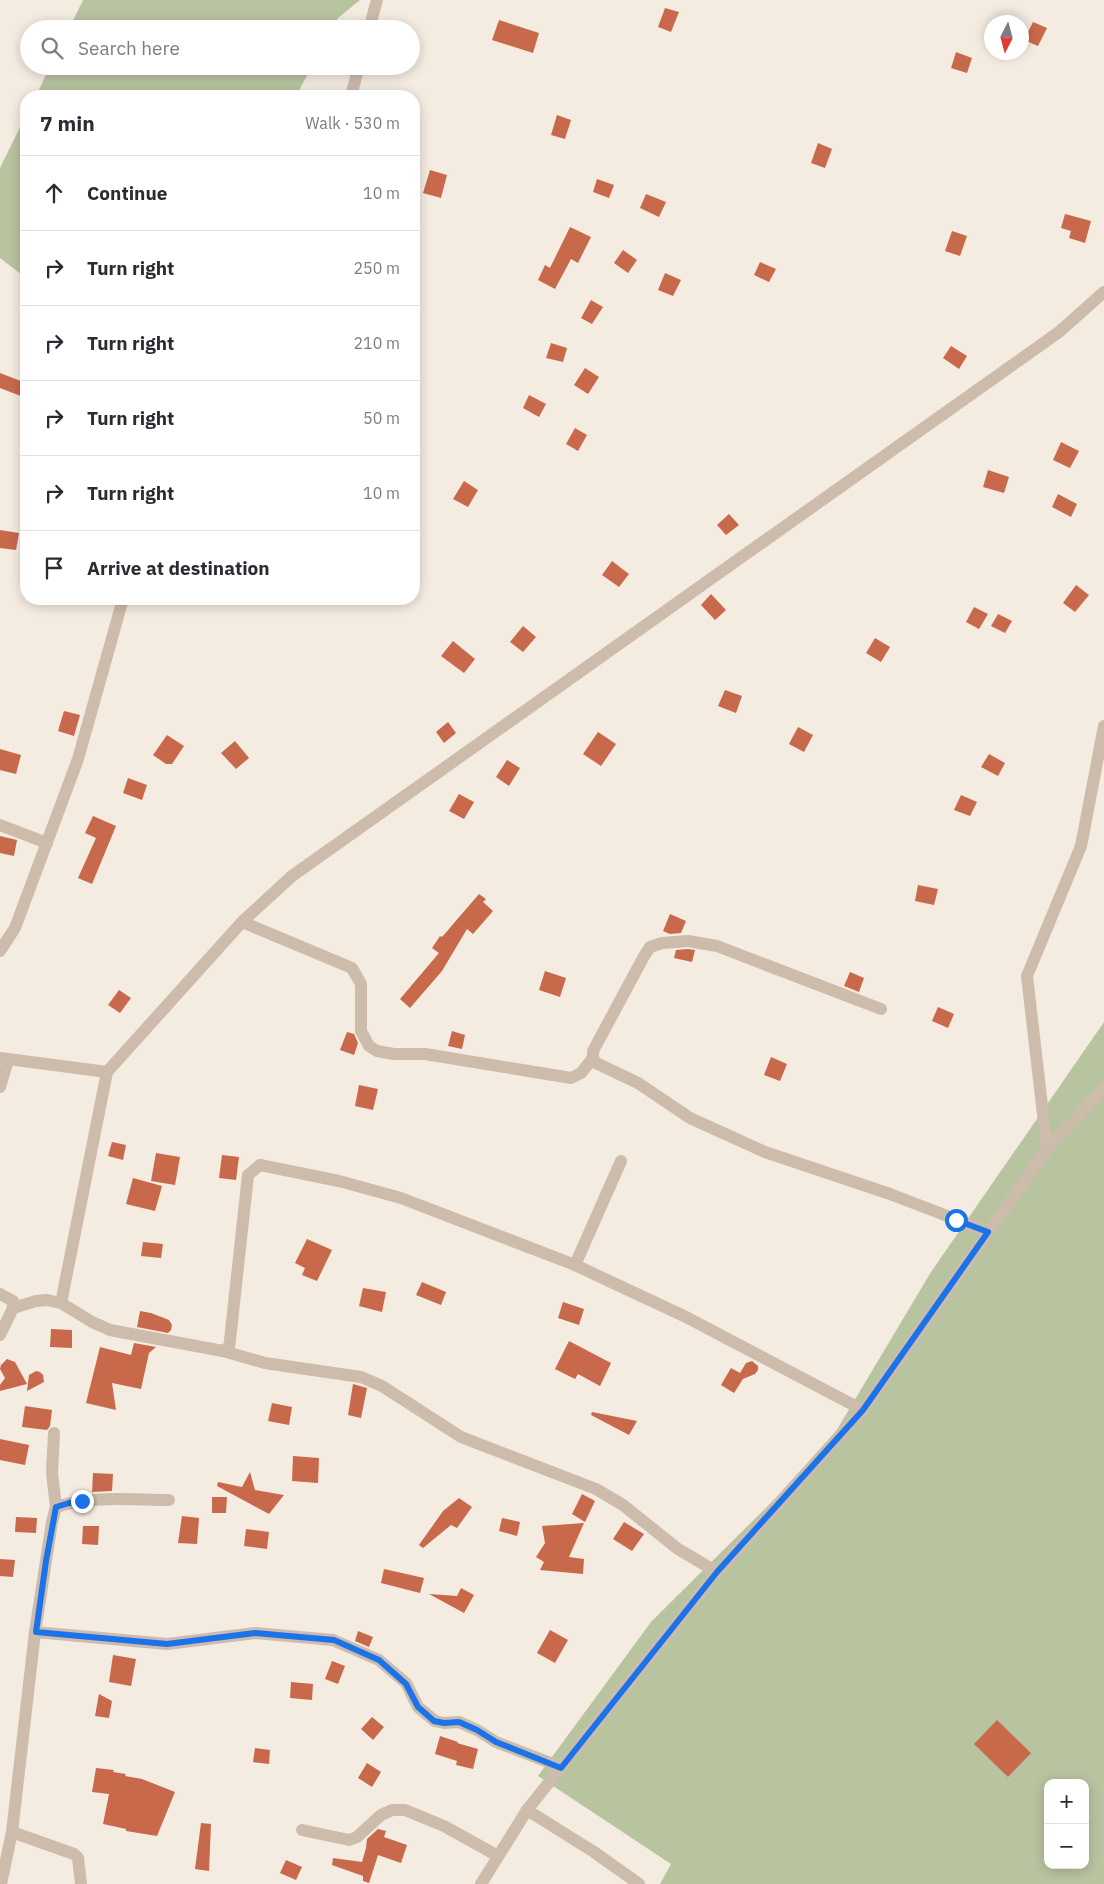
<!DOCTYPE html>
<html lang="en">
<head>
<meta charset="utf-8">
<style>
	body { margin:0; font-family:"IBM Plex Sans",sans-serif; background:#f7f7f7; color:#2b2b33 }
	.controls { position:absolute; right:15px; bottom:15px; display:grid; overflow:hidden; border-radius:10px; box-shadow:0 2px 12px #0003 }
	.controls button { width:45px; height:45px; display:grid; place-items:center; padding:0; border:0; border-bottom:1px solid #e1e1e2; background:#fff; color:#2b2b33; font:25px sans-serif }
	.compass { position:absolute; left:984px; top:15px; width:45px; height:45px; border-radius:50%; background:#fff; box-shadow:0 2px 12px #0003; rotate:186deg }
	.stop { position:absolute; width:15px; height:15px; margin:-11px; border:4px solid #1a73e8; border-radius:50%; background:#fff }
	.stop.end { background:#1a73e8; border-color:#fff; box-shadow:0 1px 5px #0008 }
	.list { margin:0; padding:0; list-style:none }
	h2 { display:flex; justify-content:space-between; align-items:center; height:65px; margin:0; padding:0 20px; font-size:21px }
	h2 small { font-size:16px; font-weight:400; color:#7c7c81 }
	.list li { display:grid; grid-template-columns:32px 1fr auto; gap:15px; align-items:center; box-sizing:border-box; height:75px; padding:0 20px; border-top:1px solid #e1e1e2 }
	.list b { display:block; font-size:19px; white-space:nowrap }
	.list em { font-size:16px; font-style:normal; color:#7c7c81 }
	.icon { flex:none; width:28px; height:28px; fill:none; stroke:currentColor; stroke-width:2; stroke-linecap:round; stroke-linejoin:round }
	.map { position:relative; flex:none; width:1104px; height:1884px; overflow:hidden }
	.search { position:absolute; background:#fff; box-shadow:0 2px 12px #0003; left:20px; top:20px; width:400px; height:55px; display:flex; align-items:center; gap:12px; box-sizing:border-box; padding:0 18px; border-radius:28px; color:#7c7c81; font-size:19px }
	.panel { position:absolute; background:#fff; box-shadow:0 2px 12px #0003; left:20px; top:90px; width:400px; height:515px; border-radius:20px }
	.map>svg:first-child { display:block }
</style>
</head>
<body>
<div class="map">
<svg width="1104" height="1884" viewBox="0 0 1104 1884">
	<rect width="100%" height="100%" fill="#f4ebe1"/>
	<g fill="#b8c4a0" fill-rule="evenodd">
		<path d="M83,0h277l-22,18 -6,11h-263z"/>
		<path d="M50,66h262l-16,30h-260z"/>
		<path d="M26,115v163l-26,-20v-90z"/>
		<path d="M1104,1022v862h-444l11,-20 -133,-88 113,-154 175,-174 105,-176zM1048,1783h37v82h-37z"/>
	</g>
	<g fill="#c8694b">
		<path d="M665,8l14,4 -8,20 -13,-5z"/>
		<path d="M499,20l40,13 -6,20 -41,-13z"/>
		<path d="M1033,22l14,6 -9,18 -14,-6z"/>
		<path d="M956,52l16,6 -5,15 -16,-5z"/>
		<path d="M557,115l14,5 -6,19 -14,-4z"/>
		<path d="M818,143l14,6 -7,19 -14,-5z"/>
		<path d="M430,170l17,5 -6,23 -18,-5z"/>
		<path d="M597,179l17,6 -5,13 -16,-6z"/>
		<path d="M646,194l20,8 -7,15 -19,-9z"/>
		<path d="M1065,214l26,7 -6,22 -16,-5 2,-7 -10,-3z"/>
		<path d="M570,227l21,10 -13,26 -7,-4 -16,30 -17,-9 7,-15 5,3z"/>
		<path d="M952,231l15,5 -7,20 -15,-5z"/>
		<path d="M623,250l14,10 -9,13 -14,-10z"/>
		<path d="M760,262l16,7 -7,13 -15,-7z"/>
		<path d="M665,273l16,7 -8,16 -15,-6z"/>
		<path d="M591,300l12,7 -11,17 -11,-6z"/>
		<path d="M551,343l16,5 -4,14 -17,-4z"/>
		<path d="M951,346l16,10 -8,13 -16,-11z"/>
		<path d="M585,368l14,9 -11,17 -14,-9z"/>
		<path d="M0,373l26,10v15l-26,-10z"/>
		<path d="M529,395l17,9 -7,13 -16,-9z"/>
		<path d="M575,428l12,7 -9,16 -12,-7z"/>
		<path d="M1061,442l18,9 -9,17 -17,-8z"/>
		<path d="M988,470l21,7 -5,16 -21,-6z"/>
		<path d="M464,481l14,9 -10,17 -15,-8z"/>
		<path d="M1058,494l19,10 -6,13 -19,-10z"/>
		<path d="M729,514l10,11 -13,10 -9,-10z"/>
		<path d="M0,530l19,3 -3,17 -16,-2z"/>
		<path d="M612,561l17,13 -10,13 -17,-12z"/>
		<path d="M1076,585l13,10 -14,17 -12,-9z"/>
		<path d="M711,594l15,16 -11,10 -14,-15z"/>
		<path d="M974,607l14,7 -9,15 -13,-7z"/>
		<path d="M998,614l14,7 -7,12 -14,-7z"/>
		<path d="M523,626l13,11 -13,15 -13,-10z"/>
		<path d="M875,638l15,9 -9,15 -15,-9z"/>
		<path d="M453,641l22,18 -11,14 -23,-17z"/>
		<path d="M725,690l17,6 -6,17 -18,-7z"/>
		<path d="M64,711l16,4 -6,21 -16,-5z"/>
		<path d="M448,722l8,11 -12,10 -8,-11z"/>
		<path d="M798,727l15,8 -9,17 -15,-8z"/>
		<path d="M598,732l18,12 -15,22 -18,-12z"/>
		<path d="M167,735l17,11 -12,18h-6l-13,-9z"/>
		<path d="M235,741l14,17 -13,11 -15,-16z"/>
		<path d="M0,749l21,6 -5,19 -16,-4z"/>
		<path d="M989,754l16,9 -7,13 -17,-9z"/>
		<path d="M507,760l13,8 -11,18 -13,-9z"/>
		<path d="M128,778l19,7 -5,15 -19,-7z"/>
		<path d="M459,794l15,8 -10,17 -15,-8z"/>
		<path d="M961,795l16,7 -7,14 -16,-6z"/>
		<path d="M93,816l23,10 -24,58 -14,-6 18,-40 -11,-5z"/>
		<path d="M0,836l17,4 -3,16 -14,-3z"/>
		<path d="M918,885l20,4 -4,16 -19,-4z"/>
		<path d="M479,894l7,5 -3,3 10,9 -20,23 -6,-5 -25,42 -32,37 -10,-9 39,-46 -7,-5 8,-12 2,1z"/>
		<path d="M670,914l16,7 -5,12 -11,1 -7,-3z"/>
		<path d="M688,949l7,1 -3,12 -18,-4 2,-8z"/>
		<path d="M545,971l21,7 -6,19 -21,-7z"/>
		<path d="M850,972l14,6 -5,14 -15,-6z"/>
		<path d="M119,990l12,8 -11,15 -12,-8z"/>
		<path d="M938,1007l16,7 -6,14 -16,-7z"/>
		<path d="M452,1031l13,4 -3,14 -14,-3z"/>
		<path d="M347,1032l7,2 4,9 -4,12 -14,-5z"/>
		<path d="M771,1057l16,7 -7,17 -16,-6z"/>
		<path d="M359,1085l19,4 -5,21 -18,-4z"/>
		<path d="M112,1142l14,3 -3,15 -15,-4z"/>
		<path d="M156,1153l24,4 -5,28 -24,-4z"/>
		<path d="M222,1155l17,2 -3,23 -17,-2z"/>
		<path d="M133,1178l29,8 -7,25 -29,-7z"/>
		<path d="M307,1239l25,11 -15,31 -15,-6 3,-7 -10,-5z"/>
		<path d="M143,1242l20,2 -2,14 -20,-2z"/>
		<path d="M422,1282l24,10 -5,13 -25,-10z"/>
		<path d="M363,1288l23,4 -4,20 -23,-6z"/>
		<path d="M563,1302l21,7 -5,16 -21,-7z"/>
		<path d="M140,1311l11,2 18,7 3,5 -1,5 -3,3 -31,-6z"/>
		<path d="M51,1329l21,1v18l-22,-1z"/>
		<path d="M569,1341l42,22 -11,23 -22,-12 -3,5 -20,-10z"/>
		<path d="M134,1343l22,4 -7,6 -8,36 -29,-6 4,27 -30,-7 14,-56 31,8z"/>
		<path d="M7,1359l8,3 12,22 -27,7v-6l5,-7 -5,-9 1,-4z"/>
		<path d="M752,1361l6,5v4l-3,4 -12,5 -9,14 -13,-8 10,-17 9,5 6,-10z"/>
		<path d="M36,1371l4,1 3,3 1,7 -17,9 2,-16z"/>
		<path d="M353,1384l14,4 -6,30 -13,-3z"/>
		<path d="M272,1403l20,4 -3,18 -21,-4z"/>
		<path d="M25,1406l27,4 -2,16 -3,4 -25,-3z"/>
		<path d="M592,1412l45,9 -8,14 -38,-20z"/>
		<path d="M0,1439l29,6 -4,20 -25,-5z"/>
		<path d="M293,1456l26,2 -1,25 -26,-2z"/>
		<path d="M250,1472l5,18 29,5 -15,19 -52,-28 1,-4 24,5z"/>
		<path d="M93,1473l20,1 -1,17 -20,1z"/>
		<path d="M582,1494l13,7 -10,21 -13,-8z"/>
		<path d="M212,1497h15l-1,16h-14z"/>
		<path d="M459,1498l13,9 -15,21 -6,-3 -28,23 -4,-3 24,-34z"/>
		<path d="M182,1516l17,2 -2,26 -19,-1z"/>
		<path d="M16,1517l21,1 -1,15 -21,-1z"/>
		<path d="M502,1518l18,4 -3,14 -18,-5z"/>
		<path d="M624,1522l20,12 -12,17 -19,-12z"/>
		<path d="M584,1523l-15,34 15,2 -1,15 -43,-4 4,-8 -8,-5 9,-14 -3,-17z"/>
		<path d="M83,1526h16l-1,19 -16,-1z"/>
		<path d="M246,1529l23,3 -2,17 -23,-3z"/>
		<path d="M0,1559l15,1 -2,17 -13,-1z"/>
		<path d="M384,1569l40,9 -4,15 -39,-10z"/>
		<path d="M461,1588l13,7 -10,18 -35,-19 28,2z"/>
		<path d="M550,1630l18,10 -13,23 -18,-10z"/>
		<path d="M358,1631l15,6 -4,10 -14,-6z"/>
		<path d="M113,1655l23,4 -5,27 -22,-4z"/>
		<path d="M332,1661l13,5 -7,18 -13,-5z"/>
		<path d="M291,1682l22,2 -1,16 -22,-2z"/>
		<path d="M99,1694l13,7 -3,17 -14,-2z"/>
		<path d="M372,1717l12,10 -11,13 -12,-11z"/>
		<path d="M997,1720l34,33 -23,24 -34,-33z"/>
		<path d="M440,1736l18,6 -1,1 21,6 -5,20 -17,-4 1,-4 -22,-7z"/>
		<path d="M255,1748l15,2 -1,14 -16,-2z"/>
		<path d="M367,1763l14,9 -9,15 -14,-9z"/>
		<path d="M96,1768l18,2 -1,2 13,2 -1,2 17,3 33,13 -18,44 -31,-5v-2l-23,-5 6,-30 -17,-2z"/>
		<path d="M201,1823l10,1 -2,47 -14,-2z"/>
		<path d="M378,1829l8,2 -2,6 23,8 -6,18 -23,-8 -9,28 -6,-2v-5l-31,-11 1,-7 29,4 4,-14 1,-9z"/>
		<path d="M286,1860l16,7 -6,13 -16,-7z"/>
	</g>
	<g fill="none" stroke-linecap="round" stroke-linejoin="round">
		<g stroke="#cdbbac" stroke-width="12">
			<path d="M369,29l8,-29"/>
			<path d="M351,96l8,-30"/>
			<path d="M0,825l47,18"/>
			<path d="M242,922l110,46 9,16v47l8,15 8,5 17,3h31l146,24 10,-5 12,-15"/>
			<path d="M0,951l15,-23 63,-169 45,-160"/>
			<path d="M881,1009l-164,-63 -29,-5 -26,2 -12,4 -7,11 -50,93v7l3,5 42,20 52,35 75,34 125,42 99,38"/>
			<path d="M0,1058l107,14"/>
			<path d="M0,1087l8,-27"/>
			<path d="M1047,1149l-20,-173 54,-130 23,-120"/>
			<path d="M575,1265l46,-104"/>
			<path d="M0,1294l13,7v7l-13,27"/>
			<path d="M61,1303l46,-231 135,-150 50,-46 767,-544 45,-40"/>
			<path d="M13,1308l23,-7 11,-1 14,3 31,19 18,8 113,21 6,-4 1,-7 18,-165 12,-10 79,16 62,17 174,67 111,52 177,93"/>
			<path d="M223,1351l42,12 96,14 21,9 79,51 135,52 27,16 55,44 39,23"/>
			<path d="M54,1433l-2,40 4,34"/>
			<path d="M35,1632l132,12 88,-11 78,7 46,20 27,23 12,24 17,14 9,2 15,-1 18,8 19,12 65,25"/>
			<path d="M527,1810l67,42 45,32"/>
			<path d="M302,1830l47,10 8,-3 24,-22 11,-5h13l39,16 54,30"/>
			<path d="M12,1832l62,22 4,4 3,26"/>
			<path d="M1,1884l11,-52 23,-200 17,-110 4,-15c35,-12 77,-7 113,-7"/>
			<path d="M481,1884l46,-74 190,-238 146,-162 184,-261 57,-60"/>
		</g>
	</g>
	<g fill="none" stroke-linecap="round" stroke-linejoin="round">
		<path stroke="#1a73e8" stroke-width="6" d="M82,1501l-13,2 -13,4 -10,54 -10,71 131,12 88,-11 79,7 45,20 27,24 12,23 16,14 10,2 15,-1 18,8 19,12 65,26 156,-196 146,-162 125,-178 -32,-12"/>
	</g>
</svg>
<div class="controls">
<button>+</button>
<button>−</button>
</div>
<svg class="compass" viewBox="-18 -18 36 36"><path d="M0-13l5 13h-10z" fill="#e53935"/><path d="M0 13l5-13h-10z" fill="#7c7c81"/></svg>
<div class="stop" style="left:956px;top:1220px"></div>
<div class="stop end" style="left:82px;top:1501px"></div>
<div class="search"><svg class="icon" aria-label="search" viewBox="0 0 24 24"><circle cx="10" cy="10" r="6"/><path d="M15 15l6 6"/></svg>Search here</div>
<section class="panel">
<h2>7 min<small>Walk · 530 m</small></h2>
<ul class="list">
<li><svg class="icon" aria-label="ahead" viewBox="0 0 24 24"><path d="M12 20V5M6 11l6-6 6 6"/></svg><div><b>Continue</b></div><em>10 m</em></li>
<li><svg class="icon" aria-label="right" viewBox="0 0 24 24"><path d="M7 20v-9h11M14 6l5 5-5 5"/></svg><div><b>Turn right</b></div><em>250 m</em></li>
<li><svg class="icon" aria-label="right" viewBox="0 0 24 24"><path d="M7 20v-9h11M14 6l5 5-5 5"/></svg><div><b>Turn right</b></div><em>210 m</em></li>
<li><svg class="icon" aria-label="right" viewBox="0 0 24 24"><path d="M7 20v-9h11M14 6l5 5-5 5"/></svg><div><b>Turn right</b></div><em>50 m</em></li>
<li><svg class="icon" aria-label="right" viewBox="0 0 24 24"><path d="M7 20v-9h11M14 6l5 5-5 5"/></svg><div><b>Turn right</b></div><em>10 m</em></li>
<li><svg class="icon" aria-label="arrive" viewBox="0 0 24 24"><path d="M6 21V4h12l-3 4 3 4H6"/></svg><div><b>Arrive at destination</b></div></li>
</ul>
</section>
</div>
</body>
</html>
